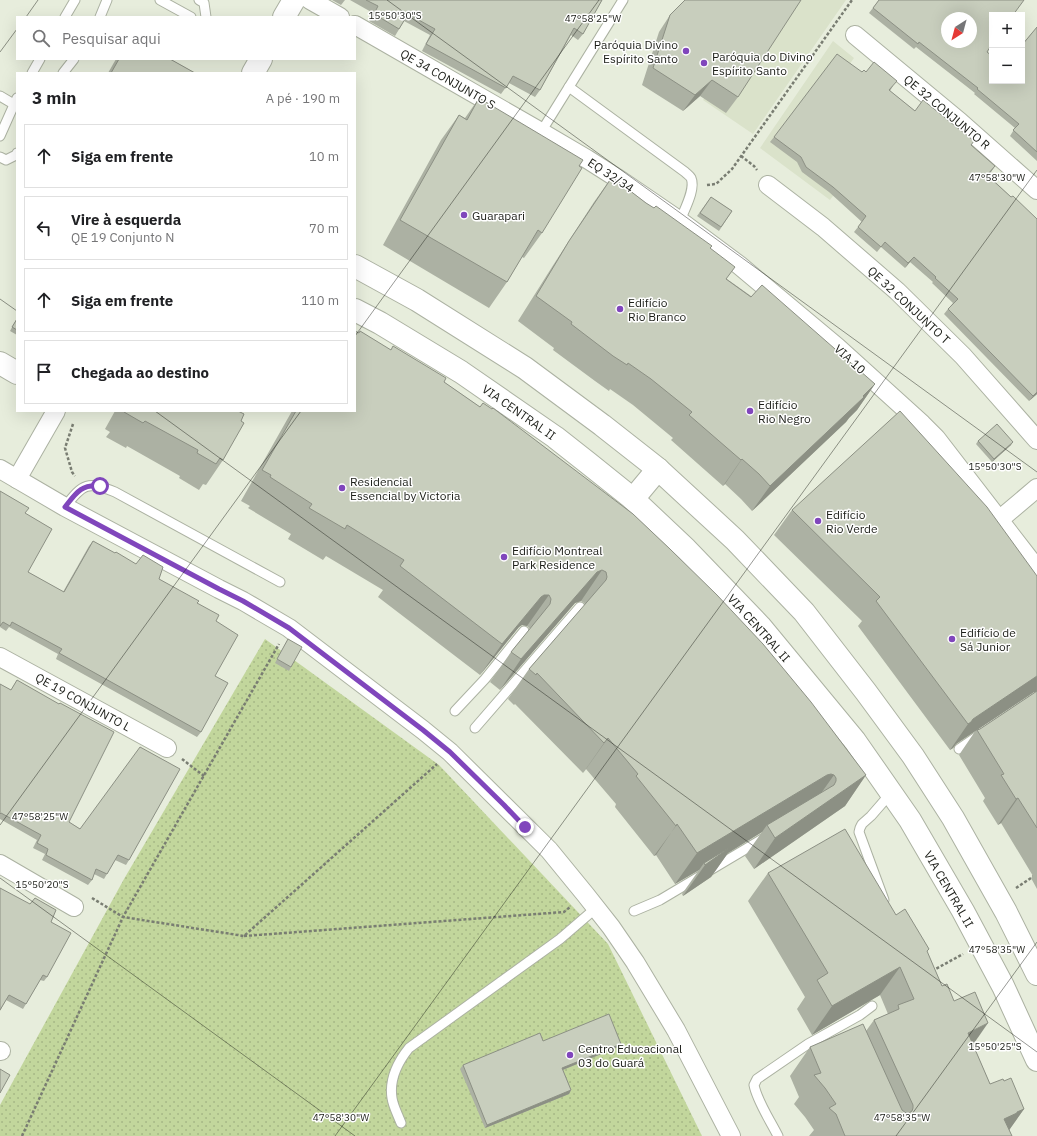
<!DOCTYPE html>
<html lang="pt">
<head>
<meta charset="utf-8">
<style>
	body { margin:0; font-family:"IBM Plex Sans",sans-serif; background:#f2f2f2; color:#202124 }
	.controls { position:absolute; right:12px; top:12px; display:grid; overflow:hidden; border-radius:0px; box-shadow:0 4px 16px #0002 }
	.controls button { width:36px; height:36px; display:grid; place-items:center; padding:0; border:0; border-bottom:1px solid #e0e0e0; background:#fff; color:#202124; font:20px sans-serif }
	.compass { position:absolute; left:941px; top:12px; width:36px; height:36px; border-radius:50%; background:#fff; box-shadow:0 4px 16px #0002; rotate:216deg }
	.stop { position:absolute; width:12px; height:12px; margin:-9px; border:3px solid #8046bc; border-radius:50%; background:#fff }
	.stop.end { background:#8046bc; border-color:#fff; box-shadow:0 1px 4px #0008 }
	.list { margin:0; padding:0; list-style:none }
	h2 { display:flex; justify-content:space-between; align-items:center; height:52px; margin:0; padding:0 16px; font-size:17px }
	h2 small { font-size:13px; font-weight:400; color:#757577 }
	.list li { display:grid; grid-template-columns:26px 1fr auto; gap:12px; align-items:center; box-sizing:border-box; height:64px; margin:0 8px 8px; padding:0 8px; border:1px solid #e0e0e0; border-radius:0px }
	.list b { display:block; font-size:15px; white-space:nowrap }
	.list p { margin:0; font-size:13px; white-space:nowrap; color:#757577 }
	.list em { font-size:13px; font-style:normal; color:#757577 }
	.icon { flex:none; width:22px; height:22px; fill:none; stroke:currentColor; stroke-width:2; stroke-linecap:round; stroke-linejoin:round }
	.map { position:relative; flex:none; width:1037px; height:1136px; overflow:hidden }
	.search { position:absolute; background:#fff; box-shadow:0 4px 16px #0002; left:16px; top:16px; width:340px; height:44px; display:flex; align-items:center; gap:10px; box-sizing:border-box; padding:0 14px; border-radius:0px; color:#757577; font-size:15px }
	.panel { position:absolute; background:#fff; box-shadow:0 4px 16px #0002; left:16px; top:72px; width:340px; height:340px; border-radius:0px }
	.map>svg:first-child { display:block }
</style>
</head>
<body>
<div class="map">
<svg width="1037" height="1136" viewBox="0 0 1037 1136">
	<defs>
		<pattern id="grass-dots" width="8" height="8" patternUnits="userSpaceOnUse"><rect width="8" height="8" fill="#c2d69c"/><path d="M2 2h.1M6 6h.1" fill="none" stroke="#a6b786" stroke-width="1.8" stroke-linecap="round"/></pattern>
	</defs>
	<rect width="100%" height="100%" fill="#e7eddc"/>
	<g fill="#dae2ca">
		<path d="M741,0h105l-93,134 -50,-34 55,-88z"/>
		<path d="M833,41l21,17 -39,55 50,39 -35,48 -70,-52z"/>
	</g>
	<path fill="url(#grass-dots)" d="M265,639l174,126 169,179 94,192h-702v-31l124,-226z"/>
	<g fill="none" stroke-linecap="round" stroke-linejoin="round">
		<g stroke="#acb2a2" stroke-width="11">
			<g id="service">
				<path d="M160,0l31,17"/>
				<path d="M199,0l5,3 2,14"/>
				<path d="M65,17l10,-17"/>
				<path d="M100,17l7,-17"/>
				<path d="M32,73l8,-14"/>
				<path d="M63,73l11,-14"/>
				<path d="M569,87l116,85c2,2 5,4 6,6 5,11 -7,32 -11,43"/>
				<path d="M0,96l17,10"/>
				<path d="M541,132l82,-132"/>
				<path d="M0,136l17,-38"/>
				<path d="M0,157l6,3 10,-5 1,-2"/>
				<path d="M65,507c18,-24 23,-26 50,-15l165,90"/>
				<path d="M455,711l30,-32 39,-48"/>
				<path d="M475,728l105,-121"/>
				<path d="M959,749l19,-13"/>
				<path d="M884,900l-25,-68 1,-4 2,-4 9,-8 20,-23"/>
				<path d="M634,911l26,-11 104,-62"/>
				<path d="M401,1123c-3,-8 -8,-17 -9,-25 -3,-19 5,-35 17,-50l151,-109 36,-31"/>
				<path d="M778,1136c-8,-16 -21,-35 -24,-51l3,-6 51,-35 52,-29 12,-9"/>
			</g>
		</g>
		<g stroke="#acb2a2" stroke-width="20">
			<g id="minor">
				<path d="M310,0l30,17"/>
				<path d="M355,25l186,107 46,27 33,21 60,41 59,44 98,82 85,77 14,14 101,131"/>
				<path d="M855,35l105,87 77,68"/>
				<path d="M768,185l55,42 74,64 66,65 74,84"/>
				<path d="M0,469l65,38 154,82 24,12 46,27 134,102 27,22 99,98 36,44 26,33 24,35 41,68 55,106"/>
				<path d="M17,479l39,-68"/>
				<path d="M999,520l38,-32"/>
				<path d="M0,657l167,91"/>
				<path d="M0,864l74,43"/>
				<path d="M0,1051h1"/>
			</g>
		</g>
		<g stroke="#acb2a2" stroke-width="24">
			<g id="tertiary">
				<path d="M284,17l10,-17"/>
				<path d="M253,73l8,-14"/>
				<path d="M355,266l62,34 108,68 77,57 56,44 77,71 69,72 62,80 47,64 40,62 53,94 31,62"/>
				<path d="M355,310l25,13 81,49 94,65 33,26 45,36 53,50 74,77 95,115 55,79 53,91 40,75 34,74"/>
				<path d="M0,363l17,10"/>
				<path d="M633,499l25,-30"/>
			</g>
		</g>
		<g stroke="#797d72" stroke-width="2.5" stroke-dasharray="3 2" stroke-linecap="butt">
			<path d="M741,156l13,10 3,4"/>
			<path d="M707,185l9,-1 16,-15 120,-169"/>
			<path d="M73,424l-8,24 7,24 3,4"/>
			<path d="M182,759l22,17"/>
			<path d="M1016,888l21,-14"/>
			<path d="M92,898l31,19 156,-273"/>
			<path d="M244,936l320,-24 6,-5"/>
			<path d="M932,971l31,-17"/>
			<path d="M22,1136l101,-219 121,19 193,-172"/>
		</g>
		<use href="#service" stroke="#fff" stroke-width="9"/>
		<use href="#minor" stroke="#fff" stroke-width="18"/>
		<use href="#tertiary" stroke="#fff" stroke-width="22"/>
	</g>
	<g fill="#acb1a3" fill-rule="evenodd">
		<path d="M332,0h13l-4,5z"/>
		<path d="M350,0h252l-19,34 -5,6 -7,-5 -31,55 -5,7 -26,-14 -8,11 -79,-43 8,-16 -26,-14 -9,15 -26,-15 4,-8z"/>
		<path d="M879,0l108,52 5,29 45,-54v134l-27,-25 5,-8 -41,-34 1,-1 -59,-46 -2,2 -45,-36z"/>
		<path d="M670,15l68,82 -12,16 -26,-17 -17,15 -41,-26 17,-53z"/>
		<path d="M116,59h54l25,14h-87z"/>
		<path d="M862,72l31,14 -3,5 25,20 56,34 20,27 -3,3 23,22 26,22v175l-8,7 -85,-87 4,-5 5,-6 -21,-20 1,-1 -23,-20 -5,6 -24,-21 -4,5 -23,-20 8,-10 -33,-30 -27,-20 -5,-10 -27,-20 4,-5z"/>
		<path d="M479,98l63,135 -18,25 -2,-1 -15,25 -18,26 -106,-63 58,-105 18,-25 6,3z"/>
		<path d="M612,177l34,26 64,46 17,30 148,105 -18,26 -8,8 -3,4 -94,89 -11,-12 -16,-15 -2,2 -52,-46 2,-2 -40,-33 -23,-16 -1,2 -14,-10 -42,-31 1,-2 -36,-27 34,-54 42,-65z"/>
		<path d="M711,197l21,14 -13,20 -22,-15z"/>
		<path d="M17,318v17l-7,-4z"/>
		<path d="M444,382l36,25 3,-4 383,372 -21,31 -91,63 -9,-13 17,-24 -34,21 -17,24 -28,19 -1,-2 17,-24 -24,14 -19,-29 -2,1 -39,-49 1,-3 -30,-35 -3,4 -68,-69 -1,1 -6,-6 21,-30 56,-64 -1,-2 -3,-2 -6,2 -75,87 -10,-8 21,-30 19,-23 -3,-3 -5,-1 -3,2 -39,48 -102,-78 5,-7 -57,-34 -3,4 -35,-21 3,-5 -43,-26 2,-2 -9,-5 51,-90h63z"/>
		<path d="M115,411h123l3,10 -18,39 -17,25 -3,-1 -4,6 -20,-12 1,-2 -53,-30 -1,2 -20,-11 4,-5 -5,-3z"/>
		<path d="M978,441l33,4 -19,17 -16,-18z"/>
		<path d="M0,491l25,22 3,59 35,20 26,-46 4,-5 66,38 38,24 19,18 -1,55 -14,56 -4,5 -141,-78 2,-5 -49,-27 -3,4 -6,-4z"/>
		<path d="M792,510l245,66v313l-6,-11 2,-2 -32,-53 -3,2 -15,-24 2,-3 -26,-43 17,-25 -20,14 -3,4 -3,2 -92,-124 4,-5 -88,-86zM1034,692h1l-55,37h-2z"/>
		<path d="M288,639l3,28 -2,4 -14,-8z"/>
		<path d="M17,680l52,142 60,38 -3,5 -11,-5 -11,19 -10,-5 -2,6 -4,5 -46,-25 3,-6 -12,-6 4,-8 -37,-21v-135l11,6z"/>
		<path d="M768,873l128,42 33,34 -2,3 15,34 31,59 17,39 14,-3 20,28 -15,21 3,6h-203l5,-6 -9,-13 -11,-13 5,-7 -9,-21 20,-29 56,-16 8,-11 14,-6 -8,-19 -68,40 -15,-26 8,-12 -57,-96z"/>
		<path d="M0,888l51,34 -4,55 -3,4 -4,-1 -17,29 -17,-9 -6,11z"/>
		<path d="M543,1041l78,3 -3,3 -55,23 8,20 -2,4 -84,34 -25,-59 3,-4z"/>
	</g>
	<g fill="#8c9084">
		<path d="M712,80l-12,16 -17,15 12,-16z"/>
		<path d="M995,166l-4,6 -8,8 4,-5z"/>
		<path d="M914,257l-4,5 -5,6 3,-5z"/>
		<path d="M875,384l-18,26 -8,8 -3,4 -94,89 18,-25z"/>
		<path d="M1037,392v2l-8,7 4,-5z"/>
		<path d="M1013,442l-2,3 -19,17 2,-3z"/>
		<path d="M742,459l-17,25 -2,2 18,-26z"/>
		<path d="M602,570l-21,31 -6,2 -75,87 21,-31 76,-87z"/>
		<path d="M544,595h5l-22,31 -5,-1 -3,2 -39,48 22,-31 39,-47z"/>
		<path d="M1037,676v16h-3l-78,52 -3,4 -3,2 18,-26 5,-5z"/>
		<path d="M608,738l-22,31 -3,4 21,-30z"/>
		<path d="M831,774l3,1 -22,31 -45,19 -5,7 -34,21 -17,24 -28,19 22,-31 -1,-2 -5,7 -24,14 22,-31 130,-78z"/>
		<path d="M866,775l-21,31 -91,63 21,-31z"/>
		<path d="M1018,798l-17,25 -3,2 18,-26z"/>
		<path d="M677,824l-21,31 -2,1 22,-30z"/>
		<path d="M900,967l-20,28 -68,40 20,-29z"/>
		<path d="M988,1023l-20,29v-19z"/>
		<path d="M621,1044l-3,3 -58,24 2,-3z"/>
		<path d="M571,1090l-2,4 -84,34 2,-3z"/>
		<path d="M1024,1109l-19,27 -1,-17 13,-7z"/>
	</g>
	<g fill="#c8cebd" stroke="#8c9084" fill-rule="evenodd">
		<path d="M366,0h236l-19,34 -9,-6 -34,62 -27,-14 -7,12 -80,-44 9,-15 -27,-15 -9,15 -25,-15 4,-8z"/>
		<path d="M685,0h116l-63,97 -26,-17 -17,15 -42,-27 17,-53z"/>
		<path d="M879,0h145l-11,15h-21v29l-5,8 5,4v25h30v-36l15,-18v125l-24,-22 6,-6 -42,-35 1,-1 -59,-46 -1,2 -45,-36zM947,18h24v24h-24z"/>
		<path d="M837,54l25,18 2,-2 2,2 8,-10 23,19 -8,9 26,21 8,-11 26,21 25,20 -3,4 24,21 -8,9 24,22 2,-1 24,23v173l-4,4 -85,-87 10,-10 -23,-21 1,-1 -22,-20 -6,6 -23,-21 -4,5 -23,-20 8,-11 -33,-29 -27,-20 -5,-10 -27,-20z"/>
		<path d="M119,59h51l25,14h-84z"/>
		<path d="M479,98l104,62 -4,6 3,2 -40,65 -4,-3 -31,52 -107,-62 59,-105 8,5z"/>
		<path d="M612,177l34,26 8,5 2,-2 56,40 -2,2 25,19 -9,12 25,18 11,-12 113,99 -12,12 1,1 -94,89 -11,-12 -17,-15 -1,1 -52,-45 3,-3 -41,-33 -23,-16 -1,2 -14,-9 -42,-32 1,-2 -36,-26 33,-55z"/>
		<path d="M711,197l21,14 -11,16 -21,-14z"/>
		<path d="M17,319v11l-5,-3z"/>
		<path d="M355,331l4,2 1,-2 31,19 2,-4 53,32 -2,4 36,25 3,-4 9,6 1,-1 140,106 37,35 47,46 46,49 48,58 55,73 -91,63 -8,-13 67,-40 2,-4v-3l-2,-3 -3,-1 -4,1 -130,78 -20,-29 -1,2 -40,-50 2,-2 -30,-36 -4,5 -67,-70 -1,2 -7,-6 77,-89 1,-3 -1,-5 -4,-2 -5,2 -76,87 -10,-7 39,-48 1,-5 -2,-4h-5l-3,2 -39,47 -102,-78 4,-6 -57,-35 -2,4 -36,-21 3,-4 -42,-27 1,-2 -9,-5 34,-59h59z"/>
		<path d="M124,411h114l6,3 -3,7 3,2 -21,37 -3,-2 -4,6 -19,-11 1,-3 -53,-29 -2,2 -19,-11z"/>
		<path d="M900,411l87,96 50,69v100l-64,43 -2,3 -3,2 -92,-123 4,-4 -88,-87z"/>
		<path d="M997,424l16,18 -19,17 -16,-18z"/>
		<path d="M0,491l29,17 -4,5 27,16 -24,43 36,20 29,-51 22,12 1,-1 20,12 7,-9 20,12 -4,12 40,22 -2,2 22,12 -3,6 22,14 -23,41 13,7 -27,49 -142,-79 3,-4 -50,-27 -2,4 -7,-4 -3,4z"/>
		<path d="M288,639l14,8 -11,20 -14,-8z"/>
		<path d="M17,680l42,24 1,-1 54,29 -45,90 11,7 60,-82 40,22 -51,91 -11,-5 -11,19 -11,-5 -4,11 -46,-25 2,-6 -11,-6 4,-8 -40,-22 -1,1v-130l11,6z"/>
		<path d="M1037,691v137l-19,-30 -2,1 -15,-24 3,-1 -27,-44 3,-1z"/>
		<path d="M845,829l51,86 9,-6 24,40 -2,2 15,35 5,-2 7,17 21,-9 13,31 -20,10 22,51 13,-5 1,2 7,-3 13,31 -7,3v1l-13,6 8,17h-167l-9,-22 -7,-6 7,-4 -11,-16 -11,-13 7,-2 -11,-26 53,-23 39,86 4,3h3l3,-2 1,-3v-3l-39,-85 25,-11 -1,-4 16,-6 -14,-32 -68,39 -15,-26 11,-7 -60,-100z"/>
		<path d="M732,846l-27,19 -1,-2z"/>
		<path d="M0,888l30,16 5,-6 21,12 -5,12 20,11 -24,44 -4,-2 -17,29 -17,-9 -9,15z"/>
		<path d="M609,1014l12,30 -59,24 9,22 -84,35 -24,-60 77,-32 3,8z"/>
		<path d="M0,1069l10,6 -10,18z"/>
	</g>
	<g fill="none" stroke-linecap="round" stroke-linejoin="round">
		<path stroke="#8046bc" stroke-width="5" d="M100,486c-19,-2 -24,7 -35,21l154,82 24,12 46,27 134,102 27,22 54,53 21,22"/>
	</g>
	<path fill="none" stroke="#1b1d17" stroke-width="1" stroke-opacity="0.45" d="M387,0l650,472M26,17l12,-17M0,52l17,-23M0,299l17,12M355,336l244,-336M155,411l882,641M0,825l301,-414M0,878l355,258M335,1136l702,-966M896,1136l141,-194"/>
	<g fill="#8046bc" stroke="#fff" stroke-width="1.5">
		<circle cx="686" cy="51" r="4"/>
		<circle cx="704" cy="63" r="4"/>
		<circle cx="464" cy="215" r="4"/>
		<circle cx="620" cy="309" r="4"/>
		<circle cx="750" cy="411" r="4"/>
		<circle cx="342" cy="488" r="4"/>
		<circle cx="818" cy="521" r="4"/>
		<circle cx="504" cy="557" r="4"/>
		<circle cx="952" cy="639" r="4"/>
		<circle cx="570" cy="1055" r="4"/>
	</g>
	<g text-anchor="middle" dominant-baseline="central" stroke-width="3" stroke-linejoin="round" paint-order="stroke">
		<g font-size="12" fill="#1b1d17" stroke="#fff" text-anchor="start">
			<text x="678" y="44" text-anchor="end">Paróquia Divino<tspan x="678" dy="14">Espírito Santo</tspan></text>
			<text x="712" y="56">Paróquia do Divino<tspan x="712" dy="14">Espírito Santo</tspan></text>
			<text x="472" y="215">Guarapari</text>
			<text x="628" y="302">Edifício<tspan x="628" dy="14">Rio Branco</tspan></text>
			<text x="758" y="404">Edifício<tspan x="758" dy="14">Rio Negro</tspan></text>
			<text x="350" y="481">Residencial<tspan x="350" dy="14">Essencial by Victoria</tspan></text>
			<text x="826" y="514">Edifício<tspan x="826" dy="14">Rio Verde</tspan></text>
			<text x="512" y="550">Edifício Montreal<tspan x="512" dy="14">Park Residence</tspan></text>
			<text x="960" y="632">Edifício de<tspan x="960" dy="14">Sá Junior</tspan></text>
			<text x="578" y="1048">Centro Educacional<tspan x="578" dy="14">03 do Guará</tspan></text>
		</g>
		<g font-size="12" fill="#1b1d17" stroke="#fff">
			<text transform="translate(448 79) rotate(30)">QE 34 CONJUNTO S</text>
			<text transform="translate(947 112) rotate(40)">QE 32 CONJUNTO R</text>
			<text transform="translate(611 175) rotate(33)">EQ 32/34</text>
			<text transform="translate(909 305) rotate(43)">QE 32 CONJUNTO T</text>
			<text transform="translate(850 359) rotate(42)">VIA 10</text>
			<text transform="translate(519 412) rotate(35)">VIA CENTRAL II</text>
			<text transform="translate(759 628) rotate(48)">VIA CENTRAL II</text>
			<text transform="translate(83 702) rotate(29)">QE 19 CONJUNTO L</text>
			<text transform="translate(949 889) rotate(60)">VIA CENTRAL II</text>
		</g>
	</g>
	<g font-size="10" text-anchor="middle" fill="#1b1d17" stroke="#fff" stroke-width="3" stroke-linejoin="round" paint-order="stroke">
		<text x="395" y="19">15°50'30"S</text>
		<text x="593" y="22">47°58'25"W</text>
		<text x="997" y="181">47°58'30"W</text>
		<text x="995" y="470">15°50'30"S</text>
		<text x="40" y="820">47°58'25"W</text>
		<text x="42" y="888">15°50'20"S</text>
		<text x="997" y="953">47°58'35"W</text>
		<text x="995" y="1050">15°50'25"S</text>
		<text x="341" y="1121">47°58'30"W</text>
		<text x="902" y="1121">47°58'35"W</text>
	</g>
</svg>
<div class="controls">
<button>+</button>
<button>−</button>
</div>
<svg class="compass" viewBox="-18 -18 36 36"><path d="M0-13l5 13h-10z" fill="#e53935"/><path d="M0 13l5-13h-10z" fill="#757577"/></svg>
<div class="stop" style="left:100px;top:486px"></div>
<div class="stop end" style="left:525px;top:827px"></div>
<div class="search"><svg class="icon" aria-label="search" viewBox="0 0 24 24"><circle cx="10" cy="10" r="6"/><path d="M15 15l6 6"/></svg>Pesquisar aqui</div>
<section class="panel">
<h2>3 min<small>A pé · 190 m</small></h2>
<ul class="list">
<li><svg class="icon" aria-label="ahead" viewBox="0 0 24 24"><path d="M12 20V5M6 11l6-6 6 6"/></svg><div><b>Siga em frente</b></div><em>10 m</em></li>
<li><svg class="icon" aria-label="left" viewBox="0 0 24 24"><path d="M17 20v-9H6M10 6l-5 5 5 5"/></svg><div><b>Vire à esquerda</b><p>QE 19 Conjunto N</p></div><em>70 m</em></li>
<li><svg class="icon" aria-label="ahead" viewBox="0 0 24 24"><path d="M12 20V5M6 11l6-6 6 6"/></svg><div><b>Siga em frente</b></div><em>110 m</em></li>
<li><svg class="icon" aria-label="arrive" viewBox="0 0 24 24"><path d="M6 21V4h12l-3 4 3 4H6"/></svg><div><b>Chegada ao destino</b></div></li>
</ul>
</section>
</div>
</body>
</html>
